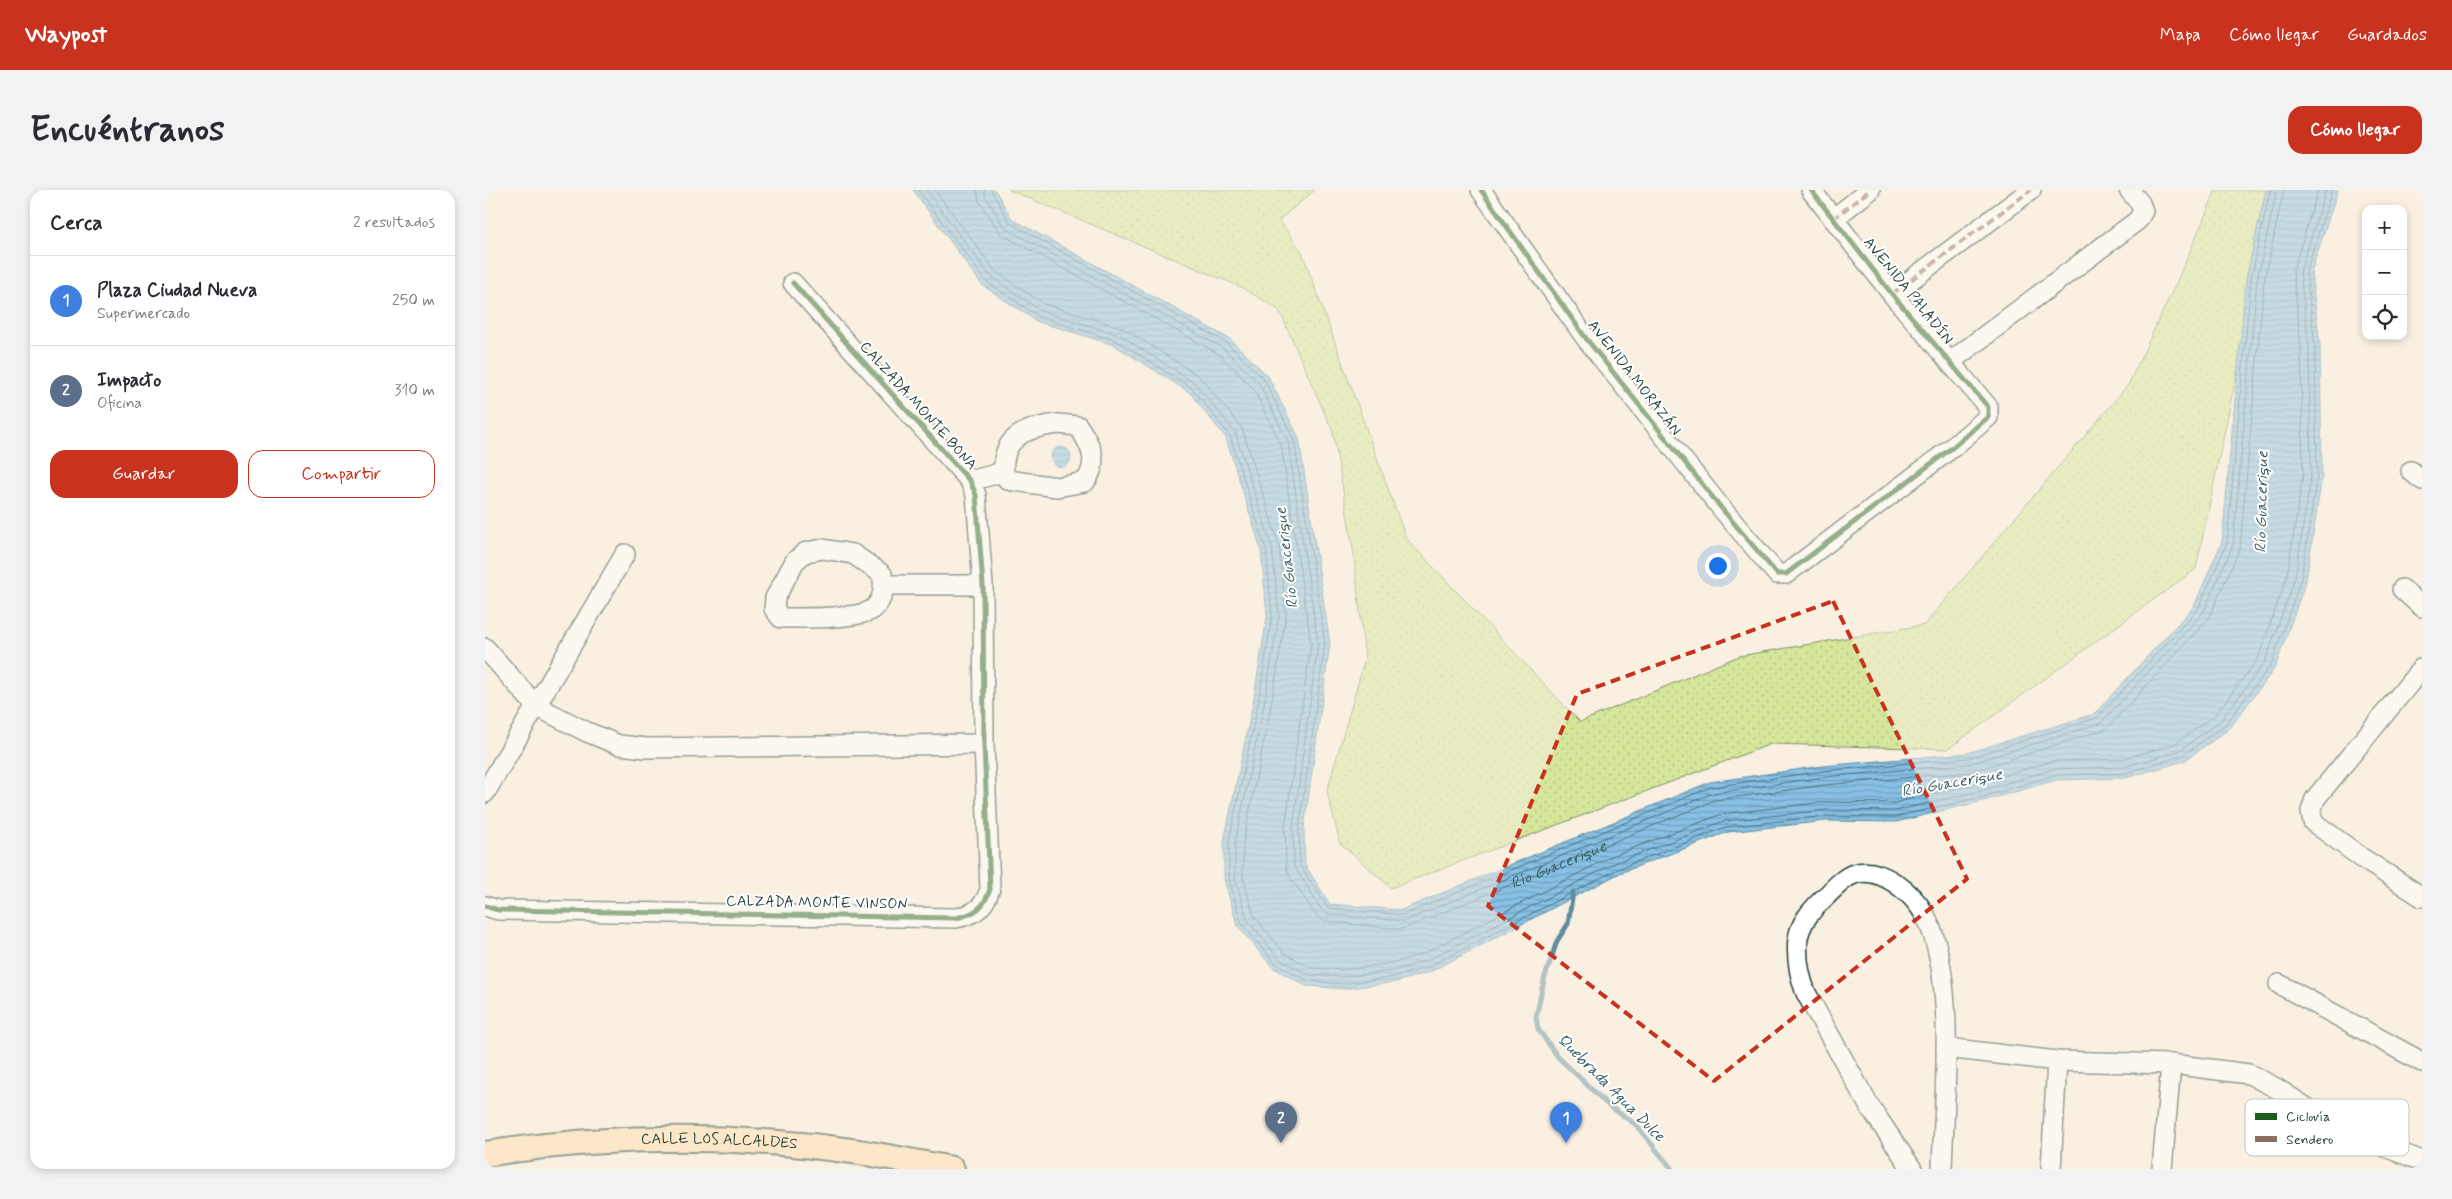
<!DOCTYPE html>
<html lang="es">
<head>
<meta charset="utf-8">
<style>
	body { margin:0; font-family:Mynerve,sans-serif; background:#f2f2f3; color:#2b2b33 }
	.controls { position:absolute; right:15px; top:15px; display:grid; overflow:hidden; border-radius:10px; box-shadow:0 2px 8px #0003 }
	.controls button { width:45px; height:45px; display:grid; place-items:center; padding:0; border:0; border-bottom:1px solid #e1e1e2; background:#fff; color:#2b2b33; font:25px sans-serif }
	.you { position:absolute; left:1232px; top:375px; width:18px; height:18px; margin:-12px; border:4px solid #fff; border-radius:50%; background:#1a73e8; box-shadow:0 0 0 8px #1a73e833 }
	.badge { display:grid; place-items:center; width:32px; height:32px; border-radius:50%; background:#c8321e; color:#fff; font-size:16px; font-weight:700 }
	.pin { position:absolute; translate:-50% -41px; filter:drop-shadow(0 1px 2px #0008) }
	.pin::after { content:''; position:absolute; top:26px; width:18px; height:15px; background:inherit; clip-path:polygon(0 0,100% 0,50% 100%) }
	.list { margin:0; padding:0; list-style:none }
	h2 { display:flex; justify-content:space-between; align-items:center; height:65px; margin:0; padding:0 20px; font-size:21px }
	h2 small { font-size:16px; font-weight:400; color:#7c7c81 }
	.list li { display:grid; grid-template-columns:32px 1fr auto; gap:15px; align-items:center; box-sizing:border-box; height:90px; padding:0 20px; border-top:1px solid #e1e1e2 }
	.list b { display:block; font-size:19px; white-space:nowrap }
	.list p { margin:0; font-size:16px; white-space:nowrap; color:#7c7c81 }
	.list em { font-size:16px; font-style:normal; color:#7c7c81 }
	.actions { display:flex; gap:10px; padding:15px 20px }
	.actions a { flex:1; padding:11px 0; border:1px solid #c8321e; border-radius:15px; text-align:center; font-size:18px; color:#c8321e }
	.actions .main { background:#c8321e; color:#fff }
	.icon { flex:none; width:28px; height:28px; fill:none; stroke:currentColor; stroke-width:2; stroke-linecap:round; stroke-linejoin:round }
	.map { position:relative; flex:none; width:1937px; height:979px; overflow:hidden; border-radius:15px }
	header { display:flex; align-items:center; gap:30px; box-sizing:border-box; height:70px; padding:0 25px; background:#c8321e; color:#fff }
	header strong { font-size:24px }
	nav { display:flex; gap:28px; margin-inline-start:auto; font-size:18px }
	.intro { display:flex; align-items:center; justify-content:space-between; box-sizing:border-box; height:120px; padding:0 30px }
	h1 { margin:0; font-size:35px }
	.button { padding:12px 22px; border-radius:15px; background:#c8321e; color:#fff; font-size:18px; font-weight:700 }
	main { display:flex; gap:30px; padding:0 30px }
	aside { flex:1; background:#fff; border-radius:15px; box-shadow:0 2px 8px #0003 }
	.map>svg:first-child { display:block }
</style>
</head>
<body>
<header>
<strong>Waypost</strong>
<nav><a>Mapa</a><a>Cómo llegar</a><a>Guardados</a></nav>
</header>
<div class="intro"><h1>Encuéntranos</h1><a class="button">Cómo llegar</a></div>
<main>
<aside>
<h2>Cerca<small>2 resultados</small></h2>
<ul class="list">
<li><span class="badge" style="background:#3f7fe0">1</span><div><b>Plaza Ciudad Nueva</b><p>Supermercado</p></div><em>250 m</em></li>
<li><span class="badge" style="background:#5c6f8a">2</span><div><b>Impacto</b><p>Oficina</p></div><em>310 m</em></li>
</ul>
<div class="actions"><a class="main">Guardar</a><a>Compartir</a></div>
</aside>
<div class="map">
<svg width="1937" height="979" viewBox="0 0 1937 979">
	<defs>
		<pattern id="grass-dots" width="8" height="8" patternUnits="userSpaceOnUse" patternTransform="scale(1.25)"><rect width="8" height="8" fill="#d6e69a"/><path d="M2 2h.1M6 6h.1" fill="none" stroke="#b7c685" stroke-width="1.8" stroke-linecap="round"/></pattern>
		<pattern id="water-rules" width="6" height="5" patternUnits="userSpaceOnUse" patternTransform="scale(1.25)"><rect width="6" height="5" fill="#88c1e6"/><path d="M0 2.5h6" fill="none" stroke="#6f9ebb"/></pattern>
	</defs>
	<rect width="100%" height="100%" fill="#f9f0e2"/>
	<filter id="ink" filterUnits="userSpaceOnUse"><feTurbulence type="fractalNoise" baseFrequency=".02" numOctaves="2"/><feDisplacementMap in="SourceGraphic" scale="10" xChannelSelector="R" yChannelSelector="G"/><feConvolveMatrix kernelMatrix="1 2 1 2 8 2 1 2 1" color-interpolation-filters="sRGB"/></filter>
	<g filter="url(#ink)">
		<path fill="url(#grass-dots)" stroke="#7a9267" d="M524,0h306l-36,30 23,32 104,286 174,184 159,-66 185,-31 204,-240 50,-106 38,-89h59l-79,379 -248,180 -177,-5 -380,144 -51,-45 -13,-52 38,-132 -12,-110 -20,-117 -54,-122 -38,-23z"/>
		<g fill="url(#water-rules)" stroke="#5e8c9f">
			<path d="M428,0h82l17,29 218,120 38,37 31,62 31,206 -26,185 1,36 25,39 71,6 309,-128 113,-16 144,-13 127,-39 100,-108 28,-65 24,-263 20,-88h72l-27,82 9,73 2,132 -16,104 -31,87 -46,61 -45,32 -58,17 -70,2 -69,20 -91,22 -70,-1 -98,11 -108,41 -190,99 -34,10 -53,7 -37,-3 -34,-19 -35,-42 -13,-46v-38l29,-138 14,-87 -6,-66 -35,-112 -37,-46 -75,-47 -78,-24 -54,-36z"/>
			<circle cx="576" cy="267" r="10"/>
		</g>
		<g fill="none" stroke-linecap="round" stroke-linejoin="round">
			<g stroke="#49727b" stroke-width="1">
				<path d="M433,0l68,91 53,36 78,24 75,47 38,48 36,113 6,67 -14,88 -29,137v38l12,44 34,40 33,18 35,3 51,-7 34,-10 190,-98 108,-42 100,-11 69,1 91,-21 69,-21 70,-2 57,-17 43,-31 46,-60 30,-86 16,-103 -2,-130 -9,-74 26,-82"/>
				<path d="M441,0l64,86 51,35 79,24 76,49 39,48 37,115 7,69 -15,89 -29,137v36l12,41 32,40 31,16 33,2 50,-6 33,-10 189,-98 109,-42 102,-11 69,1 89,-21 70,-21 70,-2 55,-16 42,-31 44,-58 30,-84 16,-102 -2,-130 -9,-74 26,-82"/>
				<path d="M450,0l60,81 49,33 79,24 76,48 43,52 37,117 7,70 -15,91 -28,137v34l11,39 30,37 28,15 31,2 49,-7 31,-9 189,-98 110,-42 103,-12 69,1 88,-21 71,-21 70,-2 52,-15 40,-29 43,-56 29,-83 16,-101 -2,-128 -8,-76 25,-81"/>
				<path id="s1" d="M492,0l2,11 22,33 218,120 34,34 28,56 30,200 -26,183 1,39 3,9 25,38 9,8 77,8 8,-2 307,-127 110,-15 145,-13 136,-43 103,-111 31,-70 24,-267 20,-91"/>
				<path d="M499,0l2,7 19,31 218,120 36,35 29,59 30,202 -25,184 1,38 27,43 5,5 78,7 309,-128 112,-16 144,-13 132,-41 102,-110 30,-68 24,-265 20,-90"/>
				<path d="M506,0l19,33 217,120 37,36 30,61 31,204 -26,185 1,36 28,43 75,7 308,-128 113,-16 144,-13 129,-40 101,-109 29,-66 24,-264 19,-89"/>
			</g>
			<path stroke="#5e8c9f" stroke-width="5" d="M1088,702l-5,32 -11,17 -13,39 -8,37 2,12 20,28 51,49 26,18 37,45"/>
			<g stroke="#1f3d34" stroke-width="22">
				<g id="minor">
					<path d="M996,0l104,147 137,172 55,65h9l167,-127 35,-30v-10l-96,-113 -81,-104"/>
					<path d="M1348,29l37,-29"/>
					<path d="M1407,104l139,-104"/>
					<path d="M1465,172l188,-142 5,-9 -3,-8 -11,-13"/>
					<path d="M573,234l20,2c13,19 22,36 7,56l-28,5 -49,-7c-5,-7 -5,-10 -4,-19 3,-28 29,-34 54,-37z"/>
					<path d="M1926,281l11,9"/>
					<path d="M485,291l33,-9"/>
					<path d="M338,359l30,5 29,20c3,13 2,25 -9,35 -12,10 -74,9 -92,9l-7,-9 1,-11 20,-37 11,-9z"/>
					<path d="M399,395h99"/>
					<path d="M1917,399l20,18"/>
					<path d="M0,458l51,58 51,26 32,13 27,3 338,-4"/>
					<path d="M1937,478l-107,131 -4,12 2,11 49,36 60,39"/>
					<path d="M0,603l140,-239"/>
					<path d="M0,716l13,4 458,8c19,-4 28,-10 34,-29l-6,-145 -1,-159 -7,-90 -6,-14 -177,-198"/>
					<path d="M1794,794l143,78"/>
					<path d="M1461,858l111,13 114,3 78,10 27,14 67,43 79,30"/>
					<path d="M1427,979l-44,-65 -62,-111c-7,-18 -10,-35 -8,-55 3,-16 13,-27 24,-38 9,-8 20,-22 32,-26 26,-9 59,19 71,41 32,60 19,185 17,254"/>
					<path d="M1566,979l6,-108"/>
					<path d="M1677,979l9,-105"/>
				</g>
			</g>
			<g stroke="#1f3d34" stroke-width="28">
				<g id="major">
					<path id="s2" d="M0,964c122,-19 251,-20 374,-2 31,5 62,11 93,17"/>
				</g>
			</g>
			<use href="#minor" stroke="#fff" stroke-width="19"/>
			<use href="#major" stroke="#fedbac" stroke-width="24"/>
			<g stroke="#8d6e63" stroke-width="4" stroke-dasharray="8 4" stroke-linecap="butt">
				<path d="M1348,29l37,-29"/>
				<path d="M1407,104l139,-104"/>
			</g>
			<g stroke="#fff" stroke-width="8">
				<g id="cycleway">
					<path d="M996,0l104,147 137,172 55,65h9l167,-127 35,-30v-10l-96,-113 -81,-104"/>
					<path d="M0,716l13,4 458,8c19,-4 28,-10 34,-29l-6,-145 -1,-159 -7,-90 -6,-14 -177,-198"/>
				</g>
			</g>
			<use href="#cycleway" stroke="#1b5e20" stroke-width="5"/>
		</g>
	</g>
	<path d="M0 0H1937V979H0ZM1348,411l134,278 -253,202 -226,-175 89,-212z" fill="#f9f0e2" fill-opacity=".55" fill-rule="evenodd"/>
	<path fill="none" stroke="#c8321e" stroke-width="4" stroke-dasharray="10 6" stroke-linejoin="round" d="M1348,411l134,278 -253,202 -226,-175 89,-212z"/>
	<g text-anchor="middle" dominant-baseline="central" stroke-width="4" stroke-linejoin="round" paint-order="stroke">
		<g font-size="15" fill="#1f3d34" stroke="#fff">
			<text transform="translate(1423 101) rotate(51)">AVENIDA PALADÍN</text>
			<text transform="translate(1149 188) rotate(52)">AVENIDA MORAZÁN</text>
			<text transform="translate(433 216) rotate(48)">CALZADA MONTE BONA</text>
			<text transform="translate(332 713) rotate(1)">CALZADA MONTE VINSON</text>
			<text stroke="none"><textPath href="#s2" startOffset="235">CALLE LOS ALCALDES</textPath></text>
		</g>
		<g font-size="16" font-style="italic" fill="#395e60" stroke="#fff">
			<text transform="translate(1777 312) rotate(-89)">Río Guacerique</text>
			<text transform="translate(802 368) rotate(-97)">Río Guacerique</text>
			<text transform="translate(1467 593) rotate(-10)">Río Guacerique</text>
			<text stroke="none"><textPath href="#s1" startOffset="1152">Río Guacerique</textPath></text>
			<text transform="translate(1126 898) rotate(45)">Quebrada Agua Dulce</text>
		</g>
	</g>
	<rect x="1760" y="909" width="164" height="57" rx="8" fill="#fff" stroke="#bcc5c2" stroke-width="1"/>
	<rect x="1770" y="923" width="22" height="7" fill="#1b5e20"/>
	<rect x="1770" y="946" width="22" height="6" fill="#8d6e63"/>
	<g font-size="14" fill="#1f3d34">
		<text x="1801" y="931">Ciclovía</text>
		<text x="1801" y="954">Sendero</text>
	</g>
</svg>
<div class="controls">
<button>+</button>
<button>−</button>
<button><svg class="icon" aria-label="locate" viewBox="0 0 24 24"><circle cx="12" cy="12" r="6"/><path d="M12 2v4M12 18v4M2 12h4M18 12h4"/></svg></button>
</div>
<div class="you"></div>
<div class="pin badge" style="left:1081px;top:953px;background:#3f7fe0">1</div>
<div class="pin badge" style="left:796px;top:953px;background:#5c6f8a">2</div>
</div>
</main>
</body>
</html>
